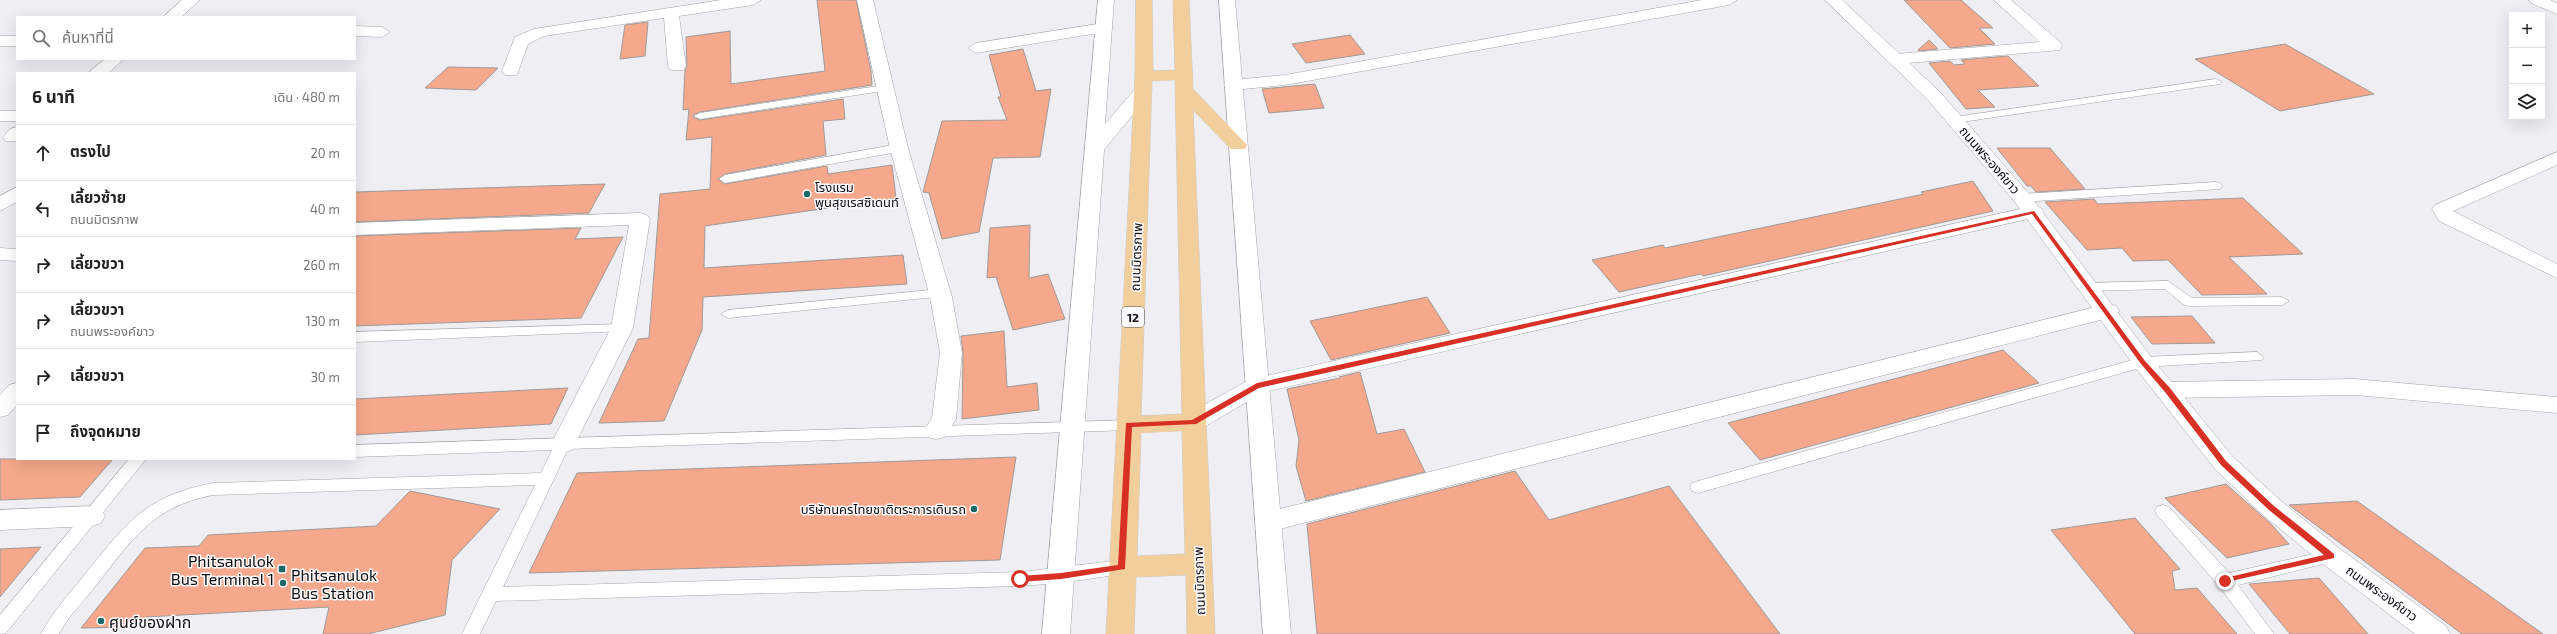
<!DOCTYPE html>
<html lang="th">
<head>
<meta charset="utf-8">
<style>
	body { margin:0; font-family:"Exo 2","Noto Sans Thai",sans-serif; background:#f6f6f6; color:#222 }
	.controls { position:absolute; right:12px; top:12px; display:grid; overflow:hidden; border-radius:0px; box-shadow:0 4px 16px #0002 }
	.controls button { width:36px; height:36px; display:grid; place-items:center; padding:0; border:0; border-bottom:1px solid #e0e0e0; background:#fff; color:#222; font:20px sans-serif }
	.stop { position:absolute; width:12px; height:12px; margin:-9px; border:3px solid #d93025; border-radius:50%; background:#fff }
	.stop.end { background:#d93025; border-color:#fff; box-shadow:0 1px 4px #0008 }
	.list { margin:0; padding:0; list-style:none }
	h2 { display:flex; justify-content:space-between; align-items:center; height:52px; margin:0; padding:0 16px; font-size:17px }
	h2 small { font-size:13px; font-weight:400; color:#767676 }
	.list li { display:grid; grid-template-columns:26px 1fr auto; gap:12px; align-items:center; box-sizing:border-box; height:56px; padding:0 16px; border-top:1px solid #e0e0e0 }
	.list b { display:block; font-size:15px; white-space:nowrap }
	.list p { margin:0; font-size:13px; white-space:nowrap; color:#767676 }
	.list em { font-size:13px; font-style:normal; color:#767676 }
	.icon { flex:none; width:22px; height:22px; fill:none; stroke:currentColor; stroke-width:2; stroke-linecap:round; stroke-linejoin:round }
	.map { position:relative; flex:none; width:2557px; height:634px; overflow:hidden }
	.search { position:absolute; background:#fff; box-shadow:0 4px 16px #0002; left:16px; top:16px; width:340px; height:44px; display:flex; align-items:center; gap:10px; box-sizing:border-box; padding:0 14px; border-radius:0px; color:#767676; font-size:15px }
	.panel { position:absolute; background:#fff; box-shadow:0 4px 16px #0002; left:16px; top:72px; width:340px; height:388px; border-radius:0px }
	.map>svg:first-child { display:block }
</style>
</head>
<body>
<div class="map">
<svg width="2557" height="634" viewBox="0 0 2557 634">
	<rect width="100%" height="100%" fill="#efeef3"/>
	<g fill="#f5a88b" stroke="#9f9a99">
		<path d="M817,0h39l15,71 1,14 -172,27 -7,3v2l7,3 143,-21 2,20 -22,2 3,34 -101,19 -7,5 7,5 102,-18 1,8 64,-9 4,33 -191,28 -1,42 199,-13 4,29 -204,13 -1,33 -38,91 -65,2 39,-84 11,-1 11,-144 50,-5 2,-52 -26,3 3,-31 -6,1 2,-40 2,-4 -1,-29 44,-6 1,53 94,-13z"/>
		<path d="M1904,0h57l32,28h-14l16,16 -45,4z"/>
		<path d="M648,22l-3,34 -25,3 5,-34z"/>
		<path d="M1350,35l15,19 -59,9 -14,-19z"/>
		<path d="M1929,40l9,9 -19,2 -1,-1z"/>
		<path d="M2285,44l89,50 -94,17 -85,-52z"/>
		<path d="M1023,49l13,42 15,-2 -11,68 -47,1 -14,74 -37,7 -13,-46 -6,-1 19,-71 65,-1 -9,-23h3l-12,-42z"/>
		<path d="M2008,56l31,30 -61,4 17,17 -29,2 -37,-46 21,-2 4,4 11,-1 -4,-4z"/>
		<path d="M448,67l50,1 -22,22 -51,-2z"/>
		<path d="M1315,84l9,24 -55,5 -7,-24z"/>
		<path d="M1997,148h53l35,41 -49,3 -5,-6h-4z"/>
		<path d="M1973,181l20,30 -290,65 -2,-2 -82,18 -27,-32 71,-15 2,3 259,-54 -3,-2z"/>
		<path d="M605,184l-16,29 -234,9v-30z"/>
		<path d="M2243,198l60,56 -74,3 38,37 -65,1 -34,-35 -35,1 -11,-13 -35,2 -42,-48 49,-3 4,5z"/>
		<path d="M1030,225l-1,53 19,-4 17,45 -52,11 -17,-53 -9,1 3,-50z"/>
		<path d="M581,228l-6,11 48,-2 -42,81 -226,8v-90z"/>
		<path d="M1427,297l23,36 -119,27 -21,-39z"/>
		<path d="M2192,316l23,27 -63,1 -21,-27z"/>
		<path d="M1004,331l3,56 30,-4 2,27 -77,9 1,-66 -2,-17z"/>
		<path d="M2003,350l36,33 -279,77 -32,-37z"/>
		<path d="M1360,372l17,62 27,-5 21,43 -119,29 -10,-35 3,-26 -12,-51 53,-11 -1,-1z"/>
		<path d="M568,388l-17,36 -196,11v-36z"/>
		<path d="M1016,457l-16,103 -471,13 48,-100z"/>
		<path d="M0,459h113l-33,38 -80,3z"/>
		<path d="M1515,471l34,49 120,-34 111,148h-463l-10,-110z"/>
		<path d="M2226,484l44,39 19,21 -62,14 -62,-60z"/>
		<path d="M410,491l90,18 -48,51 -7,55 -77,19h-45l6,-27 -183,10 -8,10 -57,1 64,-80 54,-2 9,-11 168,-9z"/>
		<path d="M2357,501l186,133h-81l-173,-129z"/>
		<path d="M2135,518l45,51 -8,2 3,19 22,-2 40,46h-102l-84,-104z"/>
		<path d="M41,547l-41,50v-48z"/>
		<path d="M2319,578l49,56h-78l-41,-50z"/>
	</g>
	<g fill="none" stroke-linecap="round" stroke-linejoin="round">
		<g stroke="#a5a4a8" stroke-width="1">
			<g id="lane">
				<path d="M2216,79l6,3 -2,2 -265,39 -6,-3 6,-3z"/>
				<path d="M885,85l4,1v4l-189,29 -6,-3 6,-3z"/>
				<path d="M899,144l4,1v6l-178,32 -6,-4 6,-4z"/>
				<path d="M2216,182l4,1 2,3 -2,3 -198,13 -6,-4 6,-4z"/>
				<path d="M2168,281l24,17 90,-1 7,4 -7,4 -93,1 -5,-1 -19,-16 -79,2 -7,-4 7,-4z"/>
				<path d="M940,289l5,1 2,3 -2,3 -217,22 -7,-4 7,-4z"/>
				<path d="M622,324l5,1 2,3 -2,3 -272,11v-10z"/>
				<path d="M2257,352l7,5 -2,3 -119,7 -445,126 -6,-2 -2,-4 2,-4 6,-2 445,-124z"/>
				<path d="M1129,420l5,1 3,4 -3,4 -5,1 -561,19 -65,138 518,-15 101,-12 6,2 3,5 -3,5 -6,2 -61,9 -40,3 -525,15 -16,33h-18l73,-149 -322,10c-62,12 -82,46 -119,93 -12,15 -26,29 -35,46h-18c11,-21 26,-38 41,-56 42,-52 61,-82 131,-95l328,-10 11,-23 -197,7v-12z"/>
				<path d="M129,459h17l-140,174 -6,1v-19z"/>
				<path d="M2163,505l6,2 60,66 102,-23 6,1 2,5 -2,5 -6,1 -93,23 36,49h-19l-36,-48 -62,-71 -2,-4 2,-4z"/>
			</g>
		</g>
		<g stroke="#a5a4a8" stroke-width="1">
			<g id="street">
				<path d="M182,0h18l-19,17h-18z"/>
				<path d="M721,0h40l-8,5 -74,11 7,50 -3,4h-12l-3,-4 -4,-48 -120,18 -16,8 -11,31h-12l-3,-4 13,-34 19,-8z"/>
				<path d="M857,0h16l35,148 44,149 10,56 -6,66 -11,18 -9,2 -9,-2 -3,-6 8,-13 8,-65 -10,-56 -40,-149z"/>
				<path d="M1702,0h35l-8,5 -444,80 -52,5 -6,-1 -3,-4 3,-4 6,-1 52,-5z"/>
				<path d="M1994,0h17l49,42 2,4 -2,4 -164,14 -6,-1 -2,-4 2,-4 6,-1 144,-12z"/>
				<path d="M2529,0h21l7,3v11l-26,-11z"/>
				<path d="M1104,23l6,2 2,3 -2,3 -134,22 -8,-5 8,-5z"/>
				<path d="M355,26l27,1 8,5 -8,5 -27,-1z"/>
				<rect x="0" y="36" width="17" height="10"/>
				<path d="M105,59h19l-16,14h-20z"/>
				<rect x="0" y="111" width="17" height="10"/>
				<path d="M17,127v14h-12l-2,-4 7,-8z"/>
				<path d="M2557,152v13l-104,46 104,53v14l-118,-57 -7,-12 3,-4z"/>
				<path d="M17,187v15l-17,9v-15z"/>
				<path d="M2034,206l7,2 3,4 -3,4 -777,176 -62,36 -9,2 -9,-2 -3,-6 3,-6 65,-36 8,-2z"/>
				<path d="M640,213l7,2 3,4 -17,109 -61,122 -9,3 -9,-3 -3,-6 60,-116 18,-103 -274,10v-12z"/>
				<path d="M0,248l17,1v12l-17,-1z"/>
				<path d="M2108,304l8,2 3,5 -3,5 -848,216 -9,-3 -4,-7 4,-7 9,-3z"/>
				<path d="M2355,379l202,18v16l-202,-18 -188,3 -8,-2 -4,-6 4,-6 8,-2z"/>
				<path d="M17,383v22l-9,10 -8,2v-22l9,-10z"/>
				<path d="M92,506l9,3 4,7 -4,7 -9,3 -92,4v-20z"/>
			</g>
		</g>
		<g stroke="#a5a4a8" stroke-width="1">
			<g id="secondary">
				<path d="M1098,0h16l-9,124 32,-37h12l3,4 -48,59 -34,484h-28z"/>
				<path d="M1219,0h16l56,634h-28z"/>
				<path d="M1825,0h17l98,92 89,102 122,163 82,100 48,44 59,48 106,77 4,8h-35l-93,-71 -59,-48 -48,-46 -80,-102 -120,-165 -87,-102z"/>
			</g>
		</g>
		<g stroke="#cacaca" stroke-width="1">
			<path id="primary" d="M1136,0h16l1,71 22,-1 -2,-70h16l4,89 54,56 -2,4h-14l-38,-39 22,524h-28l-1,-59 -50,2 -2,57h-28l29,-558zM1175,80l7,334 -41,2 11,-335zM1182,431l3,123 -48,2 4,-123z"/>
		</g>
		<use href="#lane" fill="#fff" fill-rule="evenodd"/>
		<use href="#street" fill="#fff" fill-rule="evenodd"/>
		<use href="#secondary" fill="#fff" fill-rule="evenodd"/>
		<use href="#primary" fill="#f2ce9c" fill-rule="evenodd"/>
	</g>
	<path fill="#d93025" d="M2034,211l111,150 25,27 56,73 48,45 60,48v4l-112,25v-4l3,-1 99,-23 -55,-45 -48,-45 -56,-73 -24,-28 -109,-150 -773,174 -63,36 -64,3 -7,142 -64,10 -41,3 -4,-3 4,-3 41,-3 57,-8 8,-142 66,-3 65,-37z"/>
	<g fill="#1b6864" stroke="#fcfcff" stroke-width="1.5">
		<circle cx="807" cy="194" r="4"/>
		<circle cx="974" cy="509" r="4"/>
		<rect x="278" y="565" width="8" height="8" rx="2"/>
		<circle cx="283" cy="583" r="4"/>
		<circle cx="101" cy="621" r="4"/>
	</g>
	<g text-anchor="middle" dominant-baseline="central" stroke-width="3" stroke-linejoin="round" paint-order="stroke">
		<rect fill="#fcfcff" stroke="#555558" stroke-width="1" x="1122" y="307" width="22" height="20" rx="3"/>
		<g font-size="12" font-weight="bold" fill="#0e0e10">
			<text x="1133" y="317">12</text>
		</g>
		<g font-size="13" fill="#0e0e10" stroke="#fcfcff">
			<text transform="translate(1990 160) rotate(49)">ถนนพระองค์ขาว</text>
			<text transform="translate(1136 257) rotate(-88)">ถนนมิตรภาพ</text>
			<text transform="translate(1199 581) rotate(-92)">ถนนมิตรภาพ</text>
			<text transform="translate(2382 593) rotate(36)">ถนนพระองค์ขาว</text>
		</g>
		<g font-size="13" fill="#0e0e10" stroke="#fcfcff" text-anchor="start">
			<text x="815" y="187">โรงแรม<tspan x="815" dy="15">พูนสุขเรสซิเดนท์</tspan></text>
			<text x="966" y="509" text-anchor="end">บริษัทนครไทยชาติตระการเดินรถ</text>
		</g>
		<g font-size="16" fill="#0e0e10" stroke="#fcfcff" text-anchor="start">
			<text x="274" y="560" text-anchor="end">Phitsanulok<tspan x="274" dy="18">Bus Terminal 1</tspan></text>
			<text x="291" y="574">Phitsanulok<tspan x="291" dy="18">Bus Station</tspan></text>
			<text x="109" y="621">ศูนย์ของฝาก</text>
		</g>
	</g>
</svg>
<div class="controls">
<button>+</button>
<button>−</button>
<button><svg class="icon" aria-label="layers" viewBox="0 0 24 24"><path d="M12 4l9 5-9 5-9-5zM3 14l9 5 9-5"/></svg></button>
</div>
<div class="stop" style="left:1020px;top:579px"></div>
<div class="stop end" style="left:2225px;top:581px"></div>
<div class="search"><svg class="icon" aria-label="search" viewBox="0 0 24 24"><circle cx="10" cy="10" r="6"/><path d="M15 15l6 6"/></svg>ค้นหาที่นี่</div>
<section class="panel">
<h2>6 นาที<small>เดิน · 480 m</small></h2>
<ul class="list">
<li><svg class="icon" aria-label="ahead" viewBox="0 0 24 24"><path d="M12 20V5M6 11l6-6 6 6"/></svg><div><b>ตรงไป</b></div><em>20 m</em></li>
<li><svg class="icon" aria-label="left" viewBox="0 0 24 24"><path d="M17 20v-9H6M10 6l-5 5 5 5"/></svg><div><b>เลี้ยวซ้าย</b><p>ถนนมิตรภาพ</p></div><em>40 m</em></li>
<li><svg class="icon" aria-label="right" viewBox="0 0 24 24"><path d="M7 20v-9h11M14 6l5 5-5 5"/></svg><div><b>เลี้ยวขวา</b></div><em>260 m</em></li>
<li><svg class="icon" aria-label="right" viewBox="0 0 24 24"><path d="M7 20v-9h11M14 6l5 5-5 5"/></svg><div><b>เลี้ยวขวา</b><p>ถนนพระองค์ขาว</p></div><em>130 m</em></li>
<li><svg class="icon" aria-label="right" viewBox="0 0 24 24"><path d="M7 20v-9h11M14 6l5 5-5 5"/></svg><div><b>เลี้ยวขวา</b></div><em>30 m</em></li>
<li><svg class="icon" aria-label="arrive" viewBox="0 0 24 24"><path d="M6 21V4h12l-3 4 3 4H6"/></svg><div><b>ถึงจุดหมาย</b></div></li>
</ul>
</section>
</div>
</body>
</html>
